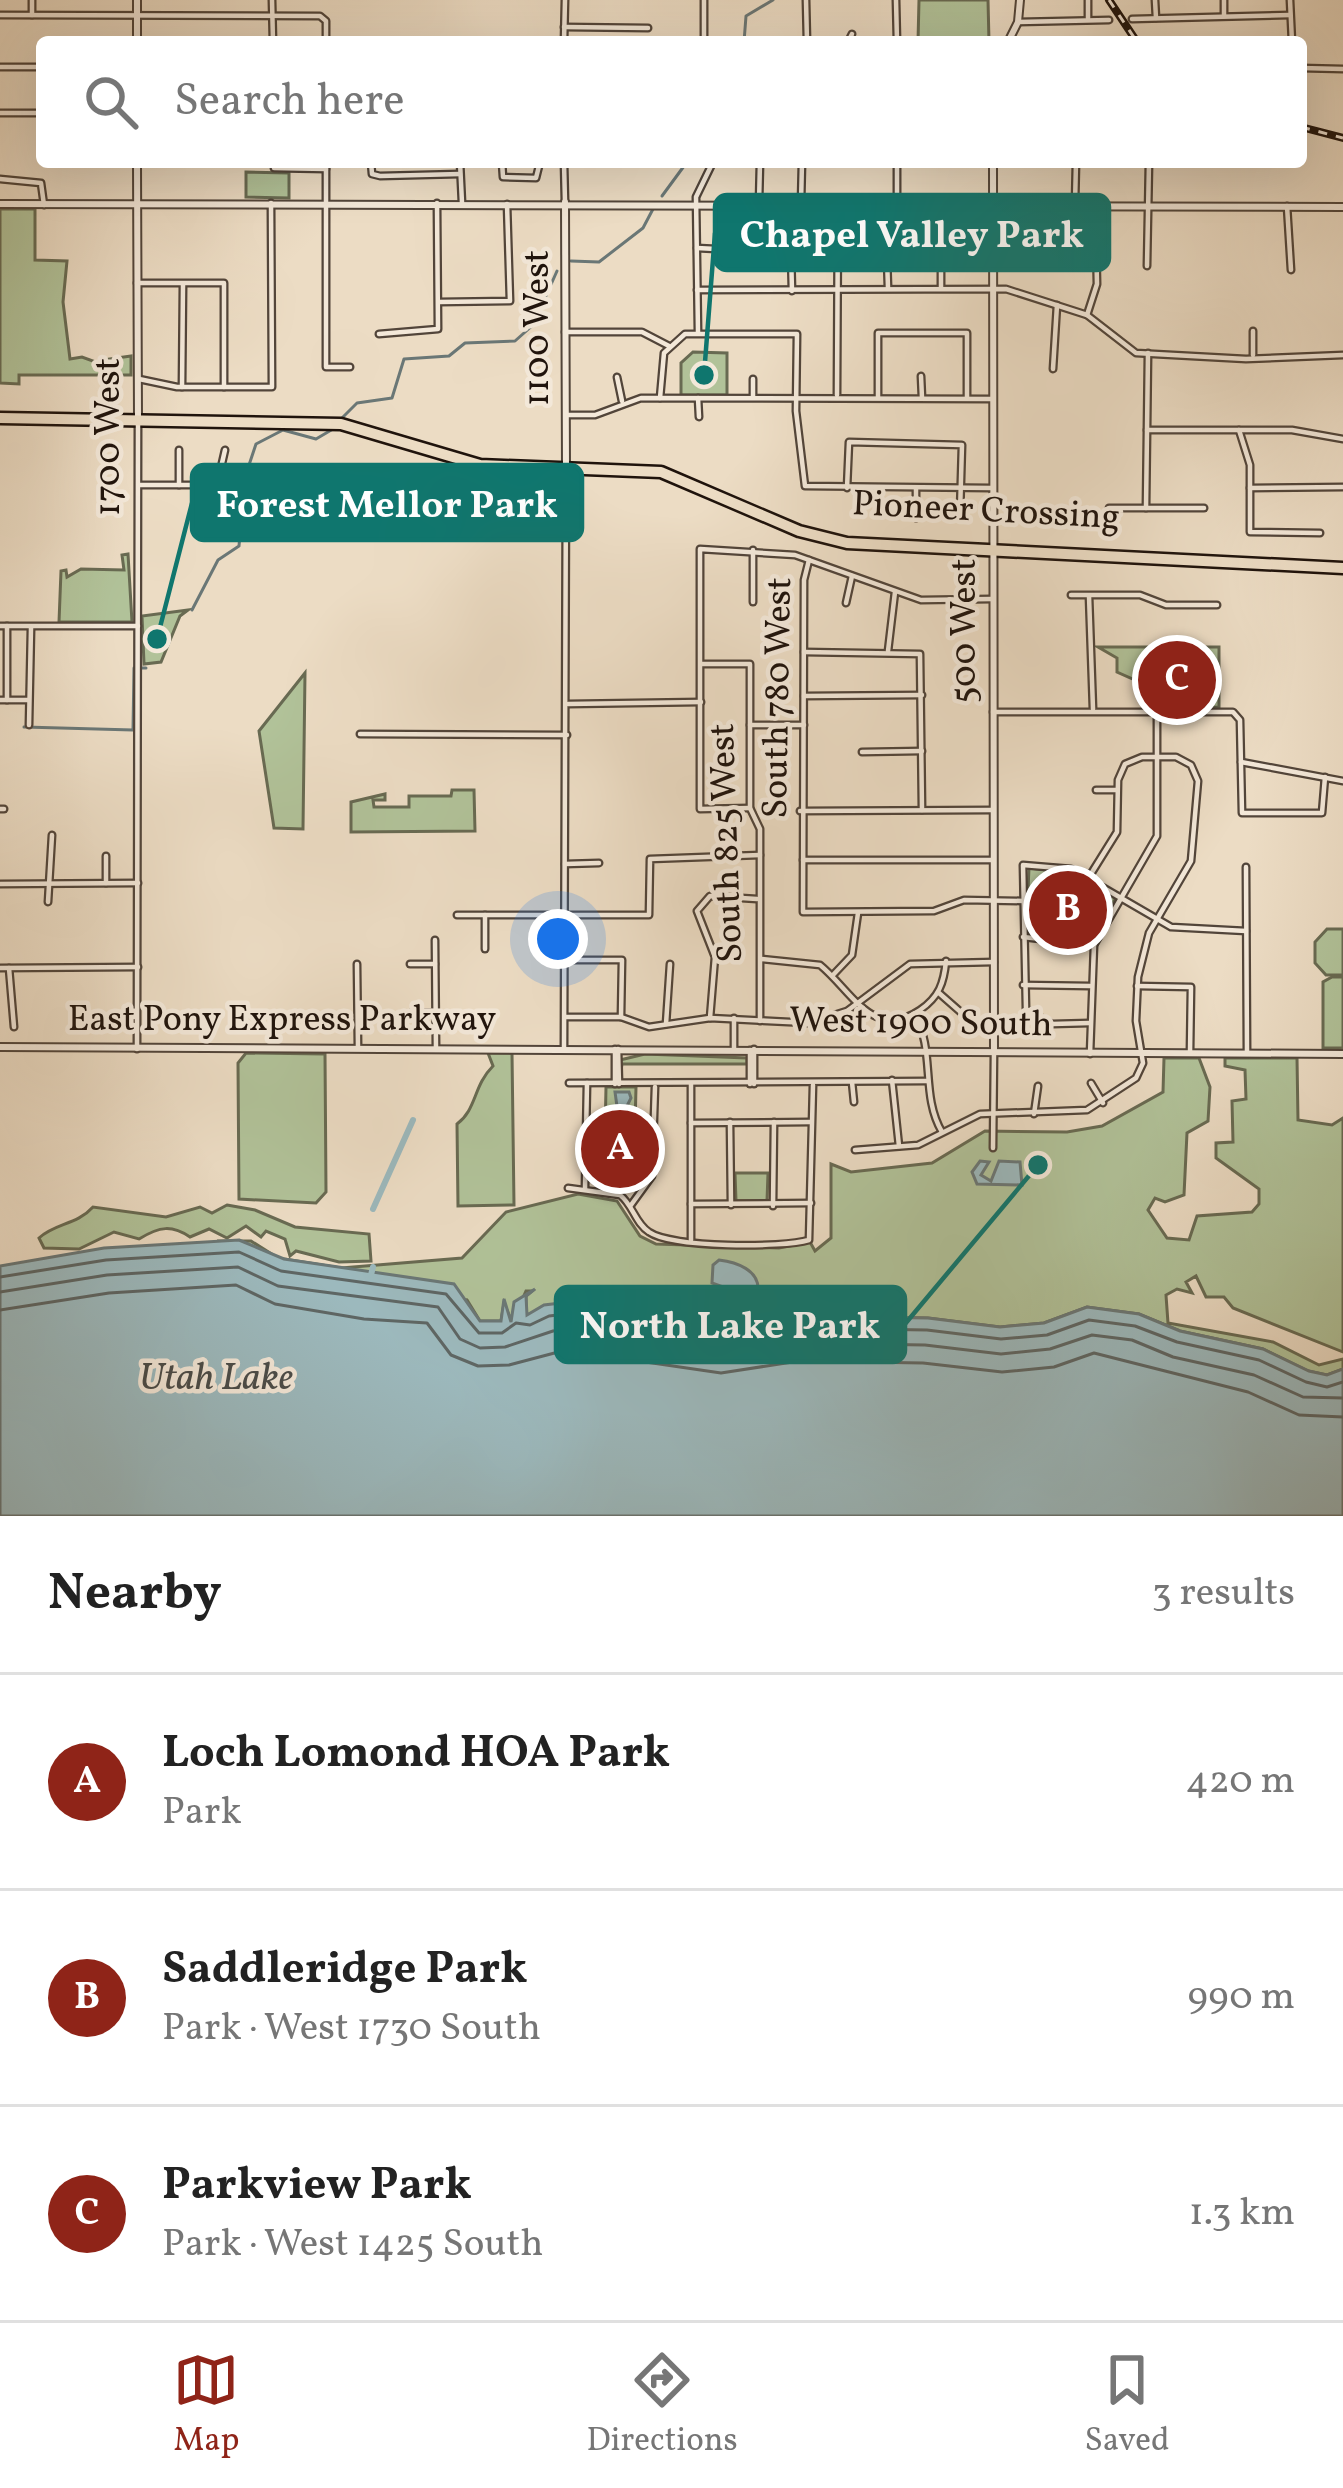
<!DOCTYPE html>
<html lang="en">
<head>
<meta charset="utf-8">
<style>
	body { margin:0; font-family:Vollkorn,serif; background:#f2f2f2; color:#222 }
	.you { position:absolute; left:558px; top:939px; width:42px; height:42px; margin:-30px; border:9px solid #fff; border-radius:50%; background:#1a73e8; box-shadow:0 0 0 18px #1a73e833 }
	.badge { display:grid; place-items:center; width:78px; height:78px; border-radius:50%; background:#8f2418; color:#fff; font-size:39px; font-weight:700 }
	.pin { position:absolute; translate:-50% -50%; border:6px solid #fff; box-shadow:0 3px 12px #0006 }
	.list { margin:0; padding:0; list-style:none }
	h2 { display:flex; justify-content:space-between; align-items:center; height:156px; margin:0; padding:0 48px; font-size:51px }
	h2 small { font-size:39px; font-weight:400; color:#767676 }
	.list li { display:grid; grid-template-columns:78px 1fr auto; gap:36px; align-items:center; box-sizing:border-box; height:216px; padding:0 48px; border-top:3px solid #e0e0e0 }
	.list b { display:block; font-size:45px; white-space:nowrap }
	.list p { margin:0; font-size:39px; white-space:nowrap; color:#767676 }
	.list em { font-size:39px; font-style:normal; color:#767676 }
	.icon { flex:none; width:66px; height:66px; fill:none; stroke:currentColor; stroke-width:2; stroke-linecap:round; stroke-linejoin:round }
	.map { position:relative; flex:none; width:1343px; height:1516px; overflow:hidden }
	.search { position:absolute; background:#fff; box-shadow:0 12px 48px #0002; left:36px; right:36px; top:36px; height:132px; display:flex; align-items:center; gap:30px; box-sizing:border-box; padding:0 42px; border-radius:12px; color:#767676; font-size:45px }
	.sheet { height:804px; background:#fff }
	nav { display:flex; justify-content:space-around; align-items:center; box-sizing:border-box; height:168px; border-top:3px solid #e0e0e0; background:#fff; font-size:33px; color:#767676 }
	nav a { display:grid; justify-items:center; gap:6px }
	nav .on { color:#8f2418 }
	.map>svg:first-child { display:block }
</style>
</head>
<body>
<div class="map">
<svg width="1343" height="1516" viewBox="0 0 1343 1516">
	<rect width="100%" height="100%" fill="#ecdcc4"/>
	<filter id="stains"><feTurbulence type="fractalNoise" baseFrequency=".00167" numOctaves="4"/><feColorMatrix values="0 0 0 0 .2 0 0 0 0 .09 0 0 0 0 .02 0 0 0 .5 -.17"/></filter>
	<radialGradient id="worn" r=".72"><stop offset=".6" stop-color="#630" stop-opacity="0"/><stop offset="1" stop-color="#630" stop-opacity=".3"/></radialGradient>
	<g fill="#b1c299" stroke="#686a52" stroke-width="3">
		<path d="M919,0h69l1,42h-71z"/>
		<path d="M246,172l43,1v25l-43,-1z"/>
		<path d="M0,209h35v51l32,1 -4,41 7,57 12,-2 19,7 1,-4 29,-4v19h-112v9l-19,-1z"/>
		<path d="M693,352l34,1v42h-46v-32z"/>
		<path d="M128,554l4,68h-73l2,-51 5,-1 1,7 14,-8 43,1 -2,-15z"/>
		<path d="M188,610l-8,6 -19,46 -17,2 -2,-48z"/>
		<path d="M1098,647h121v60l-45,1 -1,-19 -20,-1 -36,-16v-14z"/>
		<path d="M305,673l-2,156 -29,-1 -15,-97z"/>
		<path d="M452,790h22l1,41 -124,1v-30l34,-8v6h-12l1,7h35v-11h42z"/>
		<path d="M1029,868l45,5 42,25 -25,43 -65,-8z"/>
		<path d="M1327,929h16v46h-17l-11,-12v-21z"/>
		<path d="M1332,977h11v71h-20v-66z"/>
		<path d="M246,1053l79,1 1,138 -10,11 -77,-4 -1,-136z"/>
		<path d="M488,1053h24l2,152 -56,1 -1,-82c20,-15 16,-38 36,-58z"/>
		<path d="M645,1054l102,4v6h-125l-2,14v-18z"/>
		<path d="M1164,1058h35l11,29 -2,34 -21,12 -3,62 -19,7 -10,-4 -7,12 19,28 22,2 8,-24 55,-4 7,-8v-15l-43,-31v-15l17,-1 -1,-41 14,-2 -1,-29 -20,-4v-8h72l1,62 34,5 11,-7v234l-110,-44 -9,-11h-18l-10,-21 -10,6 6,11 -15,-4 -11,6 2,28 105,19 46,23 24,-6v10l-16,6 -19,-4 -45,-22 -83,-18 -41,-17 -52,-7 -43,16 -44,4 -72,-9 -128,-2 -78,12 -91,-14 -45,-14 -60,15v-19l6,-5h-6l-14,31 -8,-19 -3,18h-21l-13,-21 -78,-11 -172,-48h34l27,17 63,10 121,-10 44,-46 72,-18 39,7 23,35 16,8 123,4 31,-6 5,9 16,-13v-74l20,8 81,-9 53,-32 82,1 35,-6 61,-34z"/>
		<path d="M606,1087h30l-2,80 -10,25 -20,-7z"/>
		<path d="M735,1173h33l-1,28h-31z"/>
		<path d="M227,1205l28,5 40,17 74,7 2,27 -32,1 -43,-11 -6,5 -5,-17 -19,-8 -5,6 -15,-11 -19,12 -18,-9 -19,8c-18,-12 -30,-11 -51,2l-25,-7 -35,17 -35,-1 -5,-10c16,-15 38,-13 54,-31l73,10 34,-10 12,6z"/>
	</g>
	<g fill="#9cb9bd" stroke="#6a7776" stroke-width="3">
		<path d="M615,1092h14l2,6 -11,22 9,20 -7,13 7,13 -6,20 -8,-3 -1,-18 6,-9 -9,-18 8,-17z"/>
		<path d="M980,1161l9,1 -8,13 10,6 8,-20 21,1 2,23 -45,-1 -5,-12z"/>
		<path d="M239,1240l45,19 170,25 26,37h21l3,-22 7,23 3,-20 21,-13 -9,7 1,19 17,-10 42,-5 45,14 91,14 78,-12 128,2 72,9 44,-4 43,-16 52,7 41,17 83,18 46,22 18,4 16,-6v147h-1343v-250l104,-18z"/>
		<path d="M719,1260c17,2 41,10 39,31l-16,3 -30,-11 1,-18z"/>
	</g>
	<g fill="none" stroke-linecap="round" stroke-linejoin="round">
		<g stroke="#5e6664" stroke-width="3">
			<path d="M0,1277l106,-17 133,-8 42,19 165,23 33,39h23l14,-10 14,2 19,-9 35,-4 46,14 92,14 78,-12 127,2 74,9 46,-4 42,-15 46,6 42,16 82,18 47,22 21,5 16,-5"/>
			<path d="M0,1292l107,-17 131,-8 40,19 160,21 22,32 20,9 25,-1 48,-16 30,-4 44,14 94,14 78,-12 126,2 76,9 49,-5 42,-14 40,5 41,17 81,18 49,22 40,1"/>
			<path d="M0,1310l109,-17 127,-8 39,19 89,15 63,4 24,32 27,11 31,-1 72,-19 44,13 96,14 78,-12 124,2 79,9 52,-5 40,-14 154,39 51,23 44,2"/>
		</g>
		<g stroke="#6a7776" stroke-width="3">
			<path d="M744,42l2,-26 27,-16"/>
			<path d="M662,196l25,-34"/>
			<path d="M571,261l28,1 44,-34 10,-19"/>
			<path d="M339,421l18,-18 35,-5 12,-39 45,-3 16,-13 50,-2 18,-16 24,-54"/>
			<path d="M192,610l26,-50 21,-14 6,-69 11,-33 27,-14 33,9 17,-10"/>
			<path d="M24,727l109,3 1,-62h12"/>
		</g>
		<g stroke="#9cb9bd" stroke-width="6">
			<path d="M373,1209l40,-89"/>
			<path d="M371,1275l2,-8"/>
		</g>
		<g stroke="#52453a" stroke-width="9">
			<g id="minor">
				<path d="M272,0l1,42"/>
				<path d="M806,0l1,42"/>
				<path d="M896,0l1,42"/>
				<path d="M1088,0v18"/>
				<path d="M1155,0l1,18"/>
				<path d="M1224,0v16"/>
				<path d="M1290,0l2,42"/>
				<path d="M0,15l320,1 6,5v21"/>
				<path d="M32,15v-15"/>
				<path d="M1132,19l158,-4"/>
				<path d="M1018,22l91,-2"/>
				<path d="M564,27l84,1"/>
				<path d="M407,42v-1"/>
				<path d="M564,42l1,-42"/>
				<path d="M704,42v-42"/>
				<path d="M848,42l4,-8"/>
				<path d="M0,67h42"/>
				<path d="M1301,68l42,1"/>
				<path d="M0,113h42"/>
				<path d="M274,162v6l52,1"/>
				<path d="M326,162v205h24"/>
				<path d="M371,162l1,12 8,2 80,-2"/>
				<path d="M460,162l2,41"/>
				<path d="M502,162l1,15 33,1 4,-16"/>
				<path d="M564,162l1,40"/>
				<path d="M0,179l41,4 3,22"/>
				<path d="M759,203l1,-41"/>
				<path d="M801,203l1,-41"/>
				<path d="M897,203v-41"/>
				<path d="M1075,204l1,-42"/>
				<path d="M1287,206l4,64"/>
				<path d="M697,248l94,5 1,38"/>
				<path d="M941,256v31"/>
				<path d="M887,258l1,30"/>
				<path d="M1147,266l2,-104"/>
				<path d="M137,283h87v104"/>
				<path d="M697,290l309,-1 81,26 49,38 110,6 97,-4"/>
				<path d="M439,302l71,-1 -3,-97"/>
				<path d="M1087,315l10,-31 -1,-44"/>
				<path d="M1253,331v24"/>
				<path d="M565,332h77l27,14"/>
				<path d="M698,332l-2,-135 17,-35"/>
				<path d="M379,334l59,-5 -1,-126"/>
				<path d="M1053,369l4,-64"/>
				<path d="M921,376l1,22"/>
				<path d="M617,377l5,24"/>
				<path d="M139,379l38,8h95l-1,-184"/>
				<path d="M753,379v18"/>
				<path d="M182,387l1,-102"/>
				<path d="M837,395l1,-192"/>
				<path d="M878,397v-64h89v64"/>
				<path d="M660,398l4,-45 21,-19h112l-1,77 9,75 186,2"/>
				<path d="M698,398l1,19"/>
				<path d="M567,415h28l46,-17 351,1"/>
				<path d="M1147,430h145l51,9"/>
				<path d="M1239,430l11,35v67l70,1"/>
				<path d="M179,450v35"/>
				<path d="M140,485h77l8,-35"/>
				<path d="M847,488l2,-46 113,3 -2,68"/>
				<path d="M916,488v30"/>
				<path d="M1250,488l93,-1"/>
				<path d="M1109,508h95"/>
				<path d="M1146,508l2,-155"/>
				<path d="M809,560l-5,20 -1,332 131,-1 30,-11 60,1"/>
				<path d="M1071,595h69l26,10h51"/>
				<path d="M1089,596l4,113"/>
				<path d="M753,602v-52"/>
				<path d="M846,603l6,-27"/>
				<path d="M0,626h138"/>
				<path d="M7,626v74"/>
				<path d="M888,651l7,-59"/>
				<path d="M804,652l116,2 2,156"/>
				<path d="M701,664h49v144l10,21v192"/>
				<path d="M804,696l118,-1"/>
				<path d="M0,700h28"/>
				<path d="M568,704l133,-2"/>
				<path d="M993,712h240l7,8 2,93h80l3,-36"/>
				<path d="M29,725l2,-97"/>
				<path d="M750,725h54"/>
				<path d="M360,734l207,1"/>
				<path d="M862,752l60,-1"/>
				<path d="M1241,762l102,19"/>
				<path d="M1096,790h21"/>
				<path d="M750,808l-50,1v-260l95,6 126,45 71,-1"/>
				<path d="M0,809h4"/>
				<path d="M800,811l192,-1"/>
				<path d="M803,860h190"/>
				<path d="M565,864l34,-1"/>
				<path d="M1246,867l1,186"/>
				<path d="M106,883v-27"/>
				<path d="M0,884l138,-1"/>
				<path d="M48,902l4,-67"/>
				<path d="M457,915h192l1,-56 110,-4"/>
				<path d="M485,915v34"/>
				<path d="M1023,937l71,8"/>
				<path d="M435,940l1,109"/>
				<path d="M761,959l59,6c32,26 53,77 100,45 19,-13 24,-27 26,-49"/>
				<path d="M566,960h56l-1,57"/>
				<path d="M357,964l1,84"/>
				<path d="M410,964h25"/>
				<path d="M0,968l138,-1"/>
				<path d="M9,968l5,59"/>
				<path d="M833,975l19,-20 6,-42"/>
				<path d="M1023,985l67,1"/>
				<path d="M1137,986l54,1 -1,66"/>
				<path d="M939,993l25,22"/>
				<path d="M411,1013h25"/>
				<path d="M914,1014c22,35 6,81 28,118"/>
				<path d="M565,1017h56l28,10 61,-9 99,5 -1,-11"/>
				<path d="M710,1018l5,-61 -18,-46 13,-15 47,3"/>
				<path d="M734,1018v30"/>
				<path d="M809,1023l38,-12 63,-47 84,-2"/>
				<path d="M1090,1023l-38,1 -26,-15 -3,-144 48,4 100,58 75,4"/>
				<path d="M666,1024l4,-60"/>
				<path d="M137,1049l1,-624"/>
				<path d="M615,1049v35"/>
				<path d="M618,1049l1,35"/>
				<path d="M564,1050l2,-582"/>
				<path d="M750,1050v34"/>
				<path d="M1090,1054l4,-109 63,-109v-125"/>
				<path d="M892,1080l7,66"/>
				<path d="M852,1082l2,20"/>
				<path d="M569,1083l359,-2"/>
				<path d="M1091,1083l12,20"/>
				<path d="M754,1084v-35"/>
				<path d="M1034,1114l4,-28"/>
				<path d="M730,1122l1,83"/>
				<path d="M691,1123l120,-1"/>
				<path d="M993,1148l1,-96"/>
				<path d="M855,1150l63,-5 62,-31 107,-4 49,-32 7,-15 -7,-42 2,-44 11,-44 42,-72 7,-80 -7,-16 -15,-8h-34l-17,7 -7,16 -1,52 -28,45"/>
				<path d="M568,1188l52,7c13,10 15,28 29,37 23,16 133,16 160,8l4,-155"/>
				<path d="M585,1189l2,-106"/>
				<path d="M691,1204l120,-1"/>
				<path d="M631,1205l21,-29 3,-89"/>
				<path d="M773,1206l1,-84"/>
				<path d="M691,1240v-156"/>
			</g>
		</g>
		<g stroke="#52453a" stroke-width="10">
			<g id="tertiary">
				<path d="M137,0v42"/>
				<path d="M1008,42l10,-20 2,-22"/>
				<path d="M137,162l1,257"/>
				<path d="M993,162l1,890"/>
				<path d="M565,202l1,266"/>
				<path d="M0,204l1343,3"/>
				<path d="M0,1047l1343,7"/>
			</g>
		</g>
		<g stroke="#1f130c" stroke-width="15">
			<path id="trunk" d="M0,418l341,6 139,41 181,7 138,59 48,12 496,25"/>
		</g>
		<use href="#minor" stroke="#f3e8d9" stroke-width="4.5"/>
		<use href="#tertiary" stroke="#f3e8d9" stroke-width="6"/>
		<use href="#trunk" stroke="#ecdcc4" stroke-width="10"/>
		<g stroke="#1f130c" stroke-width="8">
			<g id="rail">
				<path d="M1109,0l28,42"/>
				<path d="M1301,127l42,11"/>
			</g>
		</g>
		<use href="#rail" stroke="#f3e8d9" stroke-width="3" stroke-dasharray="9" stroke-linecap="butt"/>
	</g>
	<g text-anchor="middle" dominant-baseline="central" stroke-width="9" stroke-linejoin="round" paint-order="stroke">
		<g font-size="36" fill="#1f130c" stroke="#f3e8d9">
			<text transform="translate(539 328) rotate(-90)">1100 West</text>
			<text transform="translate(110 437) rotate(-90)">1700 West</text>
			<text transform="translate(986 512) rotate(3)">Pioneer Crossing</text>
			<text transform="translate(966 631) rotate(-90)">500 West</text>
			<text transform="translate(779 698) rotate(-89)">South 780 West</text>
			<text transform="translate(728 843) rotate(-92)">South 825 West</text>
			<text x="282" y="1021">East Pony Express Parkway</text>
			<text transform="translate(921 1024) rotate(1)">West 1900 South</text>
		</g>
		<g font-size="39" font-style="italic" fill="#4b4d4a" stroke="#f3e8d9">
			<text x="216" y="1379">Utah Lake</text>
		</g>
	</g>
	<path fill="none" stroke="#0f766e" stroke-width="4.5" d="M704 375L715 233M157 639L192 503M1038 1165L905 1324"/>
	<g fill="#0f766e" stroke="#f3e8d9" stroke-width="4.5">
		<circle cx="704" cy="375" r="12"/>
		<circle cx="157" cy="639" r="12"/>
		<circle cx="1038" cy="1165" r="12"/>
	</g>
	<g fill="#0f766e" stroke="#0f766e" stroke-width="4.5">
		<rect x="715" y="195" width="394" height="75" rx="12"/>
		<rect x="192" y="465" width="390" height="75" rx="12"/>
		<rect x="556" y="1287" width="349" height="75" rx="12"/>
	</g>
	<g font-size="39" text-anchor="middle" font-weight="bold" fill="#fff">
		<text x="912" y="247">Chapel Valley Park</text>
		<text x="387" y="517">Forest Mellor Park</text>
		<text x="730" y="1338">North Lake Park</text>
	</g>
	<rect width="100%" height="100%" filter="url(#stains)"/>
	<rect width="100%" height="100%" fill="url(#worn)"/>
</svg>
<div class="you"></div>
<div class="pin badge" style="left:620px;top:1149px">A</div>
<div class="pin badge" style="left:1068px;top:910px">B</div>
<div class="pin badge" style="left:1177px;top:680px">C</div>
<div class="search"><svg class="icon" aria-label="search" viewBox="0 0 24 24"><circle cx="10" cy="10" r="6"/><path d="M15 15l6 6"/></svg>Search here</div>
</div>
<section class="sheet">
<h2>Nearby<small>3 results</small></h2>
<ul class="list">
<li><span class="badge">A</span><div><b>Loch Lomond HOA Park</b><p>Park</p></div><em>420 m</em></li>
<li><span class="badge">B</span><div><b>Saddleridge Park</b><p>Park · West 1730 South</p></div><em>990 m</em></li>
<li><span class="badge">C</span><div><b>Parkview Park</b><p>Park · West 1425 South</p></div><em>1.3 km</em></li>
</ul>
</section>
<nav>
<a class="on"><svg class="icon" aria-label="map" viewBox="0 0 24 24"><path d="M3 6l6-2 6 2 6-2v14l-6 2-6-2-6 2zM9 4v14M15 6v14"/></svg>Map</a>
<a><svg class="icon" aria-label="directions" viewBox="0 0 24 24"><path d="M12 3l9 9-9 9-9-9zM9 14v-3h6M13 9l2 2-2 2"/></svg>Directions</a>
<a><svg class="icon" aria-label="saved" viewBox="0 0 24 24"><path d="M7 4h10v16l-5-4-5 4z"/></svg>Saved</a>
</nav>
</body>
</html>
